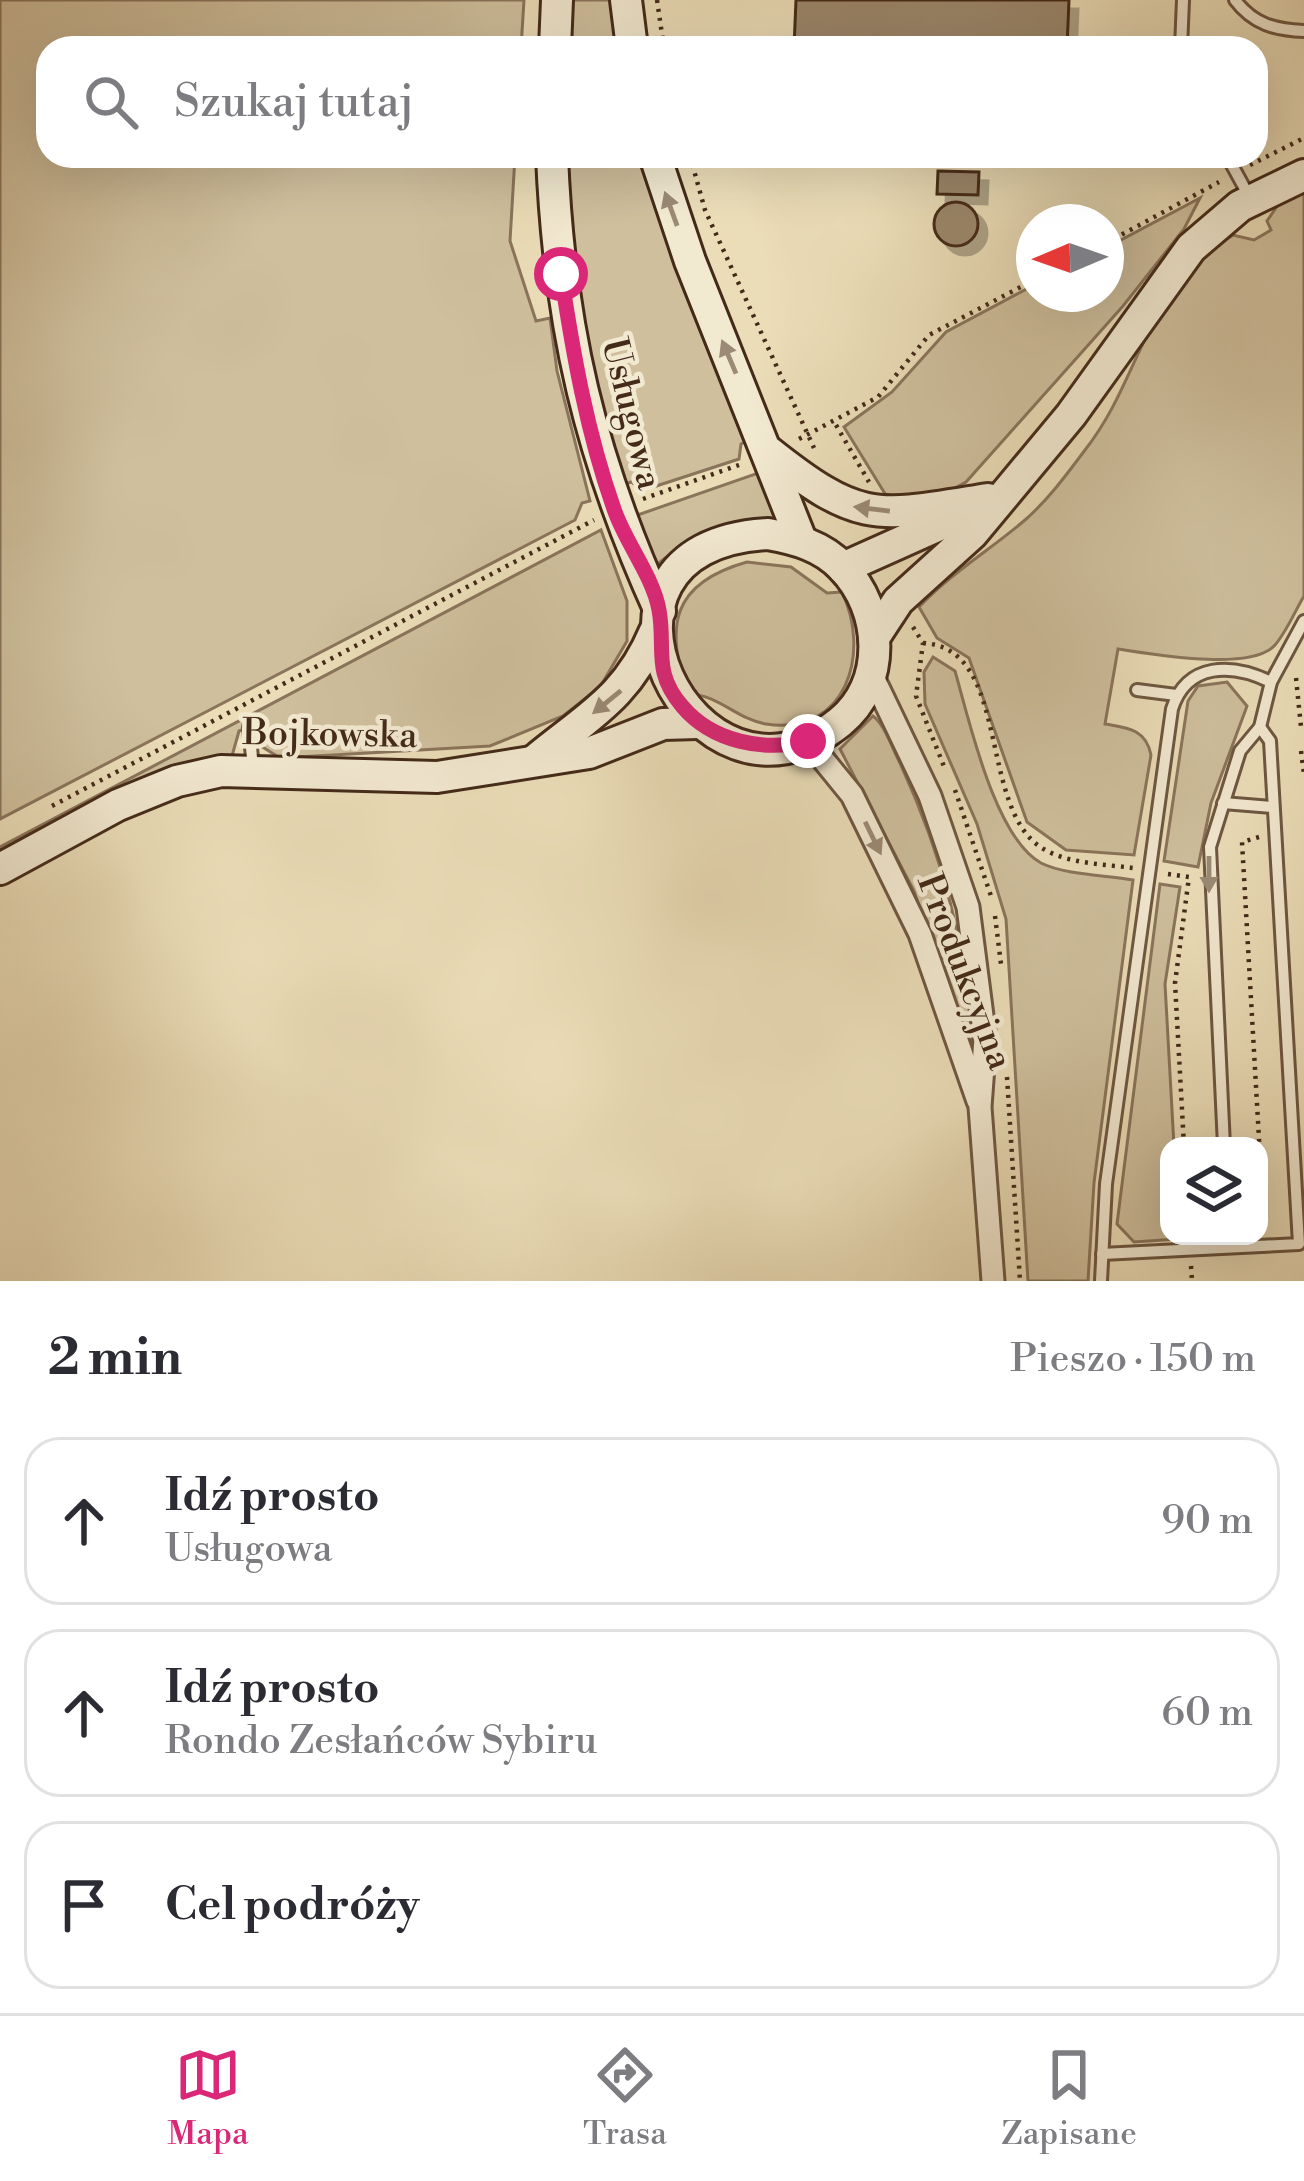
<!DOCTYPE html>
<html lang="pl">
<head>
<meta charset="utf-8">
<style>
	body { margin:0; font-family:"Libre Bodoni",serif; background:#f7f7f7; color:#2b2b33 }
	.controls { position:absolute; right:36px; bottom:36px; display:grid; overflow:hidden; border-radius:24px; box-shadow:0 12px 48px #0002 }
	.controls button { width:108px; height:108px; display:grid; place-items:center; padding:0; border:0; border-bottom:3px solid #e1e1e2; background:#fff; color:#2b2b33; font:60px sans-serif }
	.compass { position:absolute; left:1016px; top:204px; width:108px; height:108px; border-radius:50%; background:#fff; box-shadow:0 12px 48px #0002; rotate:268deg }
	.stop { position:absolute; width:36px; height:36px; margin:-27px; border:9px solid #db2777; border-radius:50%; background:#fff }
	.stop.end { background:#db2777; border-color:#fff; box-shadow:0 3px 12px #0008 }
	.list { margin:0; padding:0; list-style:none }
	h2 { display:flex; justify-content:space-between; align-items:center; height:156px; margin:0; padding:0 48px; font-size:51px }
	h2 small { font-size:39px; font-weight:400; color:#7c7c81 }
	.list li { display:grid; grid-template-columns:78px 1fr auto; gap:36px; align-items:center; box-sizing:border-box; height:168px; margin:0 24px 24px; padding:0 24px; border:3px solid #e1e1e2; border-radius:36px }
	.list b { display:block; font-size:45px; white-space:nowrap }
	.list p { margin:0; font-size:39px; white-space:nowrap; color:#7c7c81 }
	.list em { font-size:39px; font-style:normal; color:#7c7c81 }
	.icon { flex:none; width:66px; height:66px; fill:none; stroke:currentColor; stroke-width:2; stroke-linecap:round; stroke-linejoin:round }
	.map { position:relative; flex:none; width:1304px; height:1281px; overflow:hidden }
	.search { position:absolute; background:#fff; box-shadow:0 12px 48px #0002; left:36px; right:36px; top:36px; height:132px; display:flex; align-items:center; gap:30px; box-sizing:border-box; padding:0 42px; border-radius:36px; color:#7c7c81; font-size:45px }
	.sheet { height:732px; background:#fff }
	nav { display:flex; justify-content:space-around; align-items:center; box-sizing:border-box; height:168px; border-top:3px solid #e1e1e2; background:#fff; font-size:33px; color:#7c7c81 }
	nav a { display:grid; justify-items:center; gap:6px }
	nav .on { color:#db2777 }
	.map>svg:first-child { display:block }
</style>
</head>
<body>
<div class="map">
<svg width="1304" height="1281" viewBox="0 0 1304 1281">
	<defs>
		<filter id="shadow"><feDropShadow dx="9" dy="9" stdDeviation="0" flood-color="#0004"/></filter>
	</defs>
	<rect width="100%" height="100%" fill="#ebddb8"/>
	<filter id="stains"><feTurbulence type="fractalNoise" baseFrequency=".00167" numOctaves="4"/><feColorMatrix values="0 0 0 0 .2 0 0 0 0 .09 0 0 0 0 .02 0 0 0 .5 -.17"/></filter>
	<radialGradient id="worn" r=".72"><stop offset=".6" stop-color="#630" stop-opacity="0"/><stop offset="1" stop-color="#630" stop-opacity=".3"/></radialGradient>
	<g fill="#cfbf9d" stroke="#8a745b" stroke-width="3">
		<path d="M0,0h524l-3,48h-473v108h467l-5,85 26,80 14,-3 7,53 33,130 -8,2 -7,17 -575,299z"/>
		<path d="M570,0h45l8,48h-55z"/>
		<path d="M566,156h79l27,102 77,182 -8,4 -2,15 -95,31 -13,-8 -8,3c-37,-107 -48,-216 -57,-329z"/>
		<path d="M1304,188v408c-9,15 -17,35 -29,49 -24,27 -123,9 -157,4l-13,75c23,4 41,5 46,31l-17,100 -68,-5 -39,-28 -58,-164 -32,-20 -18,-31c32,-34 71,-57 106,-87 23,-20 42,-46 60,-70 58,-74 57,-159 148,-215l21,5 17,-10 -4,-9 15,-22z"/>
		<path d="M1200,198l-16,31 -61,77 -157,176 -22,12 -52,11 -48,-78 48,-35 54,-60 88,-47v9h72v-46z"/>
		<path d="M761,472l23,52c-55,-8 -93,10 -133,46l-22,-52z"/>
		<path d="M601,530l26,71v40l-27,46 -37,29 -73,30 -210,12 -19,-12 -3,-22 -19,7 -7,25 -232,101v-10z"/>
		<path d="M747,562l44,5 36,26 15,-1c29,61 5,144 -76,132 -30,-5 -48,-30 -78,-30 -24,-68 -16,-111 59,-132z"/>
		<path d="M933,657l22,14c14,49 40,167 86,192 24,12 65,12 92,17l-39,303 -6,98h-60l-22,-362 -29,-95 -52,-120 -1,-32z"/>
		<path d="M1227,682l20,24 -36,97 -13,64 -34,-6 24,-160 10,-15z"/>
		<path d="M873,716c12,9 19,32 27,47 43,93 67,185 73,287h-5l-54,-159 -74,-142z"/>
		<path d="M1160,884l20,3 -15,97 9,162h-5v90l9,3 -44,3 -17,-18z"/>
	</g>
	<g fill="#9b876c" stroke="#442a19" stroke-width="3" filter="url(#shadow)">
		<path d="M796,0h273l-2,48h-273z"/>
		<path d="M938,171l41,1 -1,23 -41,-1z"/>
		<circle cx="956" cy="224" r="22"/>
	</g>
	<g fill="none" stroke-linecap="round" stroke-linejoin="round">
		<g stroke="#6e5741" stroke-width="16">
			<g id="lane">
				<path d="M1235,0c18,24 40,30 69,31"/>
				<path d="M1181,48l2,-48"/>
				<path d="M1227,156l23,42"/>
				<path d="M1137,690l39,5"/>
				<path d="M249,727l4,41"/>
				<path d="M1223,803l50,4"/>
				<path d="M1224,1146l-14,-299 30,-96 20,-24 11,-45 33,-61"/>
				<path d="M1102,1254l197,-10 -29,-503 -10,-14"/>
				<path d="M1101,1281l5,-97 66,-475c15,-47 60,-46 99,-27"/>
			</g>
		</g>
		<g stroke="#6e5741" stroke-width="27">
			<g id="street">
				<path d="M873,677l57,119 38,111 17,132 -5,68 13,174"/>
				<path d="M808,741l44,54 68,139 58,167"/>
			</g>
		</g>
		<g stroke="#442a19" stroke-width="36">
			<g id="secondary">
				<path d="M626,0l6,48"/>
				<path d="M555,48l2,-48"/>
				<path d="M552,156c7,170 38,301 108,455"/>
				<path d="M655,156l35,105 111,279"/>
				<path d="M769,452c92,73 107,65 219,47"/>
				<path d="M768,534c28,5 54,12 74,33 42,43 45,117 -2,155 -146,118 -289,-177 -72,-188z"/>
				<path d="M843,568l125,-56"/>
				<path d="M875,636l23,-35 74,-67 99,-119 120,-167 49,-42 64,-31"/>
				<path d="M535,760c53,-44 92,-62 120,-129"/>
				<path d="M0,869l118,-64 59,-24 44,-10 216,6 152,-24 74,-29 34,-1"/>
			</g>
		</g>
		<g stroke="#442a19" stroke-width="4.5" stroke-dasharray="3 6" stroke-linecap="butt">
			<path d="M657,0l7,48"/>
			<path d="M690,156l15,54 109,238"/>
			<path d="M1250,165l54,-27"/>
			<path d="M1106,243l113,-61"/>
			<path d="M836,425l33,57"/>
			<path d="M799,439l79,-42 51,-62 105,-55"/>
			<path d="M643,499l96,-34"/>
			<path d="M913,627l10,16 -7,53 29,73"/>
			<path d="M923,643c89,5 54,164 119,205 25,16 62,16 91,20"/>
			<path d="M1296,678l5,49"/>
			<path d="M1301,751l3,23"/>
			<path d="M955,790l37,109"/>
			<path d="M52,806l542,-286"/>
			<path d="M1259,837l-17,5 22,384"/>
			<path d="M1168,874l21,3 -14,106 9,163"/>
			<path d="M995,916l6,48"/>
			<path d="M1007,1077l13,204"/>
			<path d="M1191,1266l1,15"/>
		</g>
		<use href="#lane" stroke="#f2e9d1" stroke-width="10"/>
		<use href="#street" stroke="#f2e9d1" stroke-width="21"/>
		<use href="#secondary" stroke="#f2e9d1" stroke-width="30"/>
	</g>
	<defs><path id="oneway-solid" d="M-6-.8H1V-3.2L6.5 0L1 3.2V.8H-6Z" transform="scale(3)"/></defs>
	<g fill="#9b8a75">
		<use href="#oneway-solid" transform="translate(671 209) rotate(-110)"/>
		<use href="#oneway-solid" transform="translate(729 357) rotate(-113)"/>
		<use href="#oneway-solid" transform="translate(872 509) rotate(-173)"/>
		<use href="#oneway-solid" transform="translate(607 702) rotate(141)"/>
		<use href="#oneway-solid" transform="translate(873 838) rotate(64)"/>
		<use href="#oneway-solid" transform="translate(1209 874) rotate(90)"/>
	</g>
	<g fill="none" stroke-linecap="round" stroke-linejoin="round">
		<path stroke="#db2777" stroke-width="15" d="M561,274c12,79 26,159 53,235 11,33 39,67 45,101 7,38 -7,61 23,96 30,36 82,46 126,35"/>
	</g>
	<g text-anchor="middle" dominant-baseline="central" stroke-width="9" stroke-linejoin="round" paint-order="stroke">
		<g font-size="36" fill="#442a19" stroke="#f2e9d1">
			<text transform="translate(631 414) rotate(76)">Usługowa</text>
			<text transform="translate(330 735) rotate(1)">Bojkowska</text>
			<text transform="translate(964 972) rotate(69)">Produkcyjna</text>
		</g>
	</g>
	<rect width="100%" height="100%" filter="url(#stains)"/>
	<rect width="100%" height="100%" fill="url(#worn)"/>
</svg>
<div class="controls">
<button><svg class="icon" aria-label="layers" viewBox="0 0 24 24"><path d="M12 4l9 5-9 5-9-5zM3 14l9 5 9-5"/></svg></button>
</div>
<svg class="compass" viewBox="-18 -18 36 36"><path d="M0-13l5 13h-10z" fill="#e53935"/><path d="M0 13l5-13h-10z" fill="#7c7c81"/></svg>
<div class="stop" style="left:561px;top:274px"></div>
<div class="stop end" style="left:808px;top:741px"></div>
<div class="search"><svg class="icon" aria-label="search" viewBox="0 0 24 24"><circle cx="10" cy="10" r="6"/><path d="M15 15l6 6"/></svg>Szukaj tutaj</div>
</div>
<section class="sheet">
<h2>2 min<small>Pieszo · 150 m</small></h2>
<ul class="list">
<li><svg class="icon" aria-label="ahead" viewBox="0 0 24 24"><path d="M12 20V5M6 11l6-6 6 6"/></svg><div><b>Idź prosto</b><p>Usługowa</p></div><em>90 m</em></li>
<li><svg class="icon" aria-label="ahead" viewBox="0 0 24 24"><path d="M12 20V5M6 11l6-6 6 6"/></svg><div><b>Idź prosto</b><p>Rondo Zesłańców Sybiru</p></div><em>60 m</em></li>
<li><svg class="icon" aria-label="arrive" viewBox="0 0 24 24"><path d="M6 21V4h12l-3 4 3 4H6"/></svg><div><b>Cel podróży</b></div></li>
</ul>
</section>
<nav>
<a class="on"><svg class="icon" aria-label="map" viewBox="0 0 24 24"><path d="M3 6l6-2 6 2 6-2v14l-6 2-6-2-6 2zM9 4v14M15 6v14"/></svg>Mapa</a>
<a><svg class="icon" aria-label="directions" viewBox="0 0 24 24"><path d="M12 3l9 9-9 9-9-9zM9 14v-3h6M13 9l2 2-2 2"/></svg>Trasa</a>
<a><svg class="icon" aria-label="saved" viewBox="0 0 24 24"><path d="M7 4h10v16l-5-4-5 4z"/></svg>Zapisane</a>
</nav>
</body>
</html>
